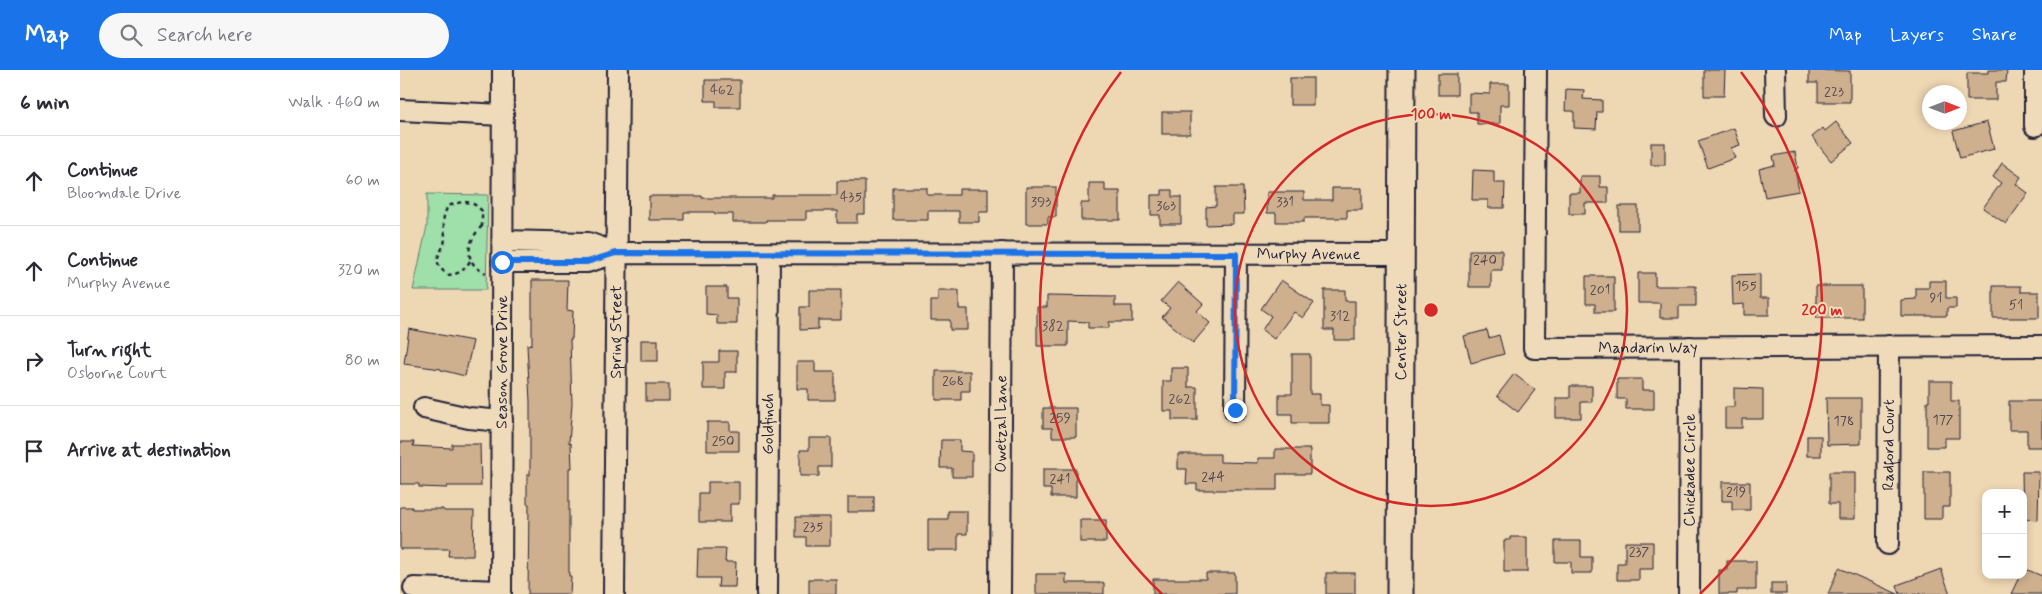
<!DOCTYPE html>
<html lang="en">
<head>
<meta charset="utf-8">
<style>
	body { margin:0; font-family:Mynerve,sans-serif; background:#f7f7f7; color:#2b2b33 }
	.controls { position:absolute; right:15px; bottom:15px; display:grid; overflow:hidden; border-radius:10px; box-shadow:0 2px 8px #0003 }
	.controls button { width:45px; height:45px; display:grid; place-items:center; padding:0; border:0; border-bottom:1px solid #e1e1e2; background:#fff; color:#2b2b33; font:25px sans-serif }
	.compass { position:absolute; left:1522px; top:15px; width:45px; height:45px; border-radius:50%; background:#fff; box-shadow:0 2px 8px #0003; rotate:90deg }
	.stop { position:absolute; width:15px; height:15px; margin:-11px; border:4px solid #1a73e8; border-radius:50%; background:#fff }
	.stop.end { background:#1a73e8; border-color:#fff; box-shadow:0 1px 5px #0008 }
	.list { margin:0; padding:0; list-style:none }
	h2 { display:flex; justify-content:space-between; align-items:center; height:65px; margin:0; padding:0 20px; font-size:21px }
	h2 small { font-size:16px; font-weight:400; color:#7c7c81 }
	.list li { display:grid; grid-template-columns:32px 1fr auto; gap:15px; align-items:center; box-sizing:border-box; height:90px; padding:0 20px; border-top:1px solid #e1e1e2 }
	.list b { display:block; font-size:19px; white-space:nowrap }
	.list p { margin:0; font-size:16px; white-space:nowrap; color:#7c7c81 }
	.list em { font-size:16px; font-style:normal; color:#7c7c81 }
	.icon { flex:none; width:28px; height:28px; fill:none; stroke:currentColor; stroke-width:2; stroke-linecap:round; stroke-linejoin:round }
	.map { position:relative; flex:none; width:1642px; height:524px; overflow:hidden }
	header { display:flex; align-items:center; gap:30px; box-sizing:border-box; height:70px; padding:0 25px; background:#1a73e8; color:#fff }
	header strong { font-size:24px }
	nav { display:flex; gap:28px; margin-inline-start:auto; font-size:18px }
	.search { width:350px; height:45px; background:#f7f7f7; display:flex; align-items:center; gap:12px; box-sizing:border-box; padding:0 18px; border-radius:28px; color:#7c7c81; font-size:19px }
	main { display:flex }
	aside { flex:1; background:#fff }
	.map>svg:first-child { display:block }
</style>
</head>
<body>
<header>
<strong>Map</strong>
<div class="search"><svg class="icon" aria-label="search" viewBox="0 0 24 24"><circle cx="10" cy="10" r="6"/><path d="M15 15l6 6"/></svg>Search here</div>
<nav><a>Map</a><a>Layers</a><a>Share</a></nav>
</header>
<main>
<aside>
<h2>6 min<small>Walk · 460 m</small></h2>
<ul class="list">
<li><svg class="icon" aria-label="ahead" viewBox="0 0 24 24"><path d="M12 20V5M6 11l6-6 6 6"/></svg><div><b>Continue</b><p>Bloomdale Drive</p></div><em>60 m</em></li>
<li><svg class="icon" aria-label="ahead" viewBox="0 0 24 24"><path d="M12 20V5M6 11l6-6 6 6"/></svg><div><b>Continue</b><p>Murphy Avenue</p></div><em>320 m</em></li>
<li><svg class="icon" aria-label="right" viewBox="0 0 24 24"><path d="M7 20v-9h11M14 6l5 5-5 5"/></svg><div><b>Turn right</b><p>Osborne Court</p></div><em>80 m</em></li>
<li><svg class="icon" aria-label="arrive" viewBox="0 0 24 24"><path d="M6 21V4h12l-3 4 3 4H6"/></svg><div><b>Arrive at destination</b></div></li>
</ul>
</aside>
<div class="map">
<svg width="1642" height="524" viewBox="0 0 1642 524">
	<rect width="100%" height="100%" fill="#eed7b3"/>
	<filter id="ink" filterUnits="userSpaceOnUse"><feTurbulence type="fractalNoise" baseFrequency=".02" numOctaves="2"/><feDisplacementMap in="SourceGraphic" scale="10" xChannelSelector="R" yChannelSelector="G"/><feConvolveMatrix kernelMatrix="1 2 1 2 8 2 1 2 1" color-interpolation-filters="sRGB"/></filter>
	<g filter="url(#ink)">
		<path fill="#9fdfa9" stroke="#608072" d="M27,124l61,1 -2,95h-73l14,-64z"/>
		<g fill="#ceaf8e" stroke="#22223b">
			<path d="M1304,0h21l-1,26h-20z"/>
			<path d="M1409,0l41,1v31h-32v-19h-9z"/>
			<path d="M1588,0h19l-1,12h-10v18h-29v-27h21z"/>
			<rect x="1038" y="4" width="19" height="21"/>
			<rect x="890" y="8" width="23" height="27"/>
			<path d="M305,10h35v27h-24v-6h-11z"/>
			<path d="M1090,14h19v21h-9v19h-23v-12h-8v-19l21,1z"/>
			<path d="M1166,19l18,1 -1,9 19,1v12h-5l-1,17 -22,-1v-17h-9z"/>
			<rect x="762" y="42" width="28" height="22"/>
			<path d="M1436,52l17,21 -22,18 -19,-24 11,-9 2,3z"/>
			<path d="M1587,52l7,27 -34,9 -7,-27z"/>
			<path d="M1334,58l6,17 -9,3 4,10 -27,10 -10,-27z"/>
			<rect x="1251" y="73" width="14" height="22"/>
			<path d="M1395,82l3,16 -3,1 4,22 -34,6 -6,-28 16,-4 -2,-9z"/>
			<path d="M1602,93l19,14 -5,7 12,9 -22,31 -23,-16 18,-25 -8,-6z"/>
			<path d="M1073,100l21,1v12h11l-1,25h-16v-8h-16z"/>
			<path d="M1180,106h20v11h8v16h-23v11h-16v-21h11z"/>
			<path d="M437,111h28v33h-8v9h-20v-12h-31v9h-40v2h-33v-8h-19v-2h-30v8h-35v-24h53v2h70v-3h65z"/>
			<path d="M689,113h16v8h15v29h-39v-17h8z"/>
			<path d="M626,117h30v30h-8v7h-22z"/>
			<path d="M816,117h27l1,27h-11v10l-27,1v-18l10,-1z"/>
			<path d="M493,118h34v7h32v-6h29v23h-9v10h-20v-11h-31v9h-35z"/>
			<path d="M932,118h30v22h-15v8h-43v4h-28v-9h-9v-21h37v8h28z"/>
			<path d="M762,120h10v7h9v27h-21v-9h-9v-20h11z"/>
			<rect x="1219" y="136" width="19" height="24"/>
			<path d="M1069,180h33v20h-11v17h-22z"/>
			<path d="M1238,203h17v13h41v20h-17v12h-19v-15h-22z"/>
			<path d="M1360,204v24h9v17h-25v-11l-11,1 -1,-30z"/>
			<path d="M1186,206h28v36h-19v-8h-9z"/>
			<path d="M132,210h36l-1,30 6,1 -1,28h-2l2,65 -3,39h2l1,25h-3v108h2l-1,18h-42l1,-90h-2v-29h3v-73l-3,-57 5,-1z"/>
			<path d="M881,210l33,23 -11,15 -9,-6 -20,27 -12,-9 9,-14 -10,-7z"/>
			<path d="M1529,211h17v17h10v10h-9v8h-46v-16l15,-1v-11h13z"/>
			<path d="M778,212l25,22 -6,7 13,12 -17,20 -31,-26 8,-9 -9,-7z"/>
			<rect x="1416" y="216" width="46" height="32"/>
			<path d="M1593,216h28v6h18v26h-46z"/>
			<path d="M306,217h21v11h10v26h-20v-9l-11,-1z"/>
			<path d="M409,220h32v30h-23v9l-18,1v-23h9z"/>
			<path d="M924,220h21v11h10v39h-21v-10h-10z"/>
			<path d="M538,221h21v18h9v21h-18v-10h-19v-19h7z"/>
			<path d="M647,226l68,1v9h17v16h-23v6h-21v-6l-20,-1v25h-31v-39h10z"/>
			<path d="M9,259l64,12 -8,35 -24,-6v-1l-37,-5z"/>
			<path d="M1087,260l2,8 10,-3 5,19 -33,9 -7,-27z"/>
			<rect x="241" y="270" width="17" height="21"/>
			<path d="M319,281h18v21h-12v17h-22v-27h16z"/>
			<path d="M892,284h18v40h10v11h9v18h-37v-9h-13v-20h13z"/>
			<path d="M397,292h18v10h20v28h-27v-11h-11z"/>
			<path d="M771,298h17v19h9v33h-25v-9h-9v-30h8z"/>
			<path d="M536,301h34v20h-9v9h-25z"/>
			<path d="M1114,304l21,16 -17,22 -21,-16z"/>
			<path d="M1217,309h25v11h12v19h-28v-10h-9z"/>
			<path d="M1529,311h22v20h8v37h-14v9h-18v-46h2z"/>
			<rect x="246" y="314" width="23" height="17"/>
			<path d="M1170,316h22v16h-11v16h-25v-20h14z"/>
			<path d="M1334,318l29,1v30h-21v9h-17v-21h9z"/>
			<path d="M1426,328h35v46l-34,1z"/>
			<path d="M1609,331h33v46h-15v-17h-18z"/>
			<path d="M643,338h33v29h-24v-9h-9z"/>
			<path d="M307,352h23v9h9v20h-32z"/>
			<rect x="1407" y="366" width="14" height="20"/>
			<path d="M409,368h22v29h-12v9h-19v-26h9z"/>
			<path d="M541,370h19v11l12,1v25h-20v-9h-12z"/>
			<path d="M0,372h14l-1,4 39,2v-4h28l1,42h-34v2l-28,-1v-3h-19z"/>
			<path d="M875,379h35v25h-33v16h-80v-6h-11l1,-15h-9v-15h42v8l38,1v-5h17z"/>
			<path d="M643,399h33v28h-25v-8h-8z"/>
			<path d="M1429,402h26v47h-17v-15h-9z"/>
			<path d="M1524,402h26v35h-8v12h-18z"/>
			<path d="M1622,402h17l-1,48 -15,-1z"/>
			<path d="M308,412h31v22h-9v18h-31v-29h9z"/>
			<path d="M1322,412h28v28h-18v-9h-10z"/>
			<rect x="448" y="427" width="26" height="15"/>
			<path d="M0,437h12v2h31l1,2h30l-1,45h-25l1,-7h-49z"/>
			<path d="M548,441h19v23h-9v16h-30v-31h20z"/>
			<path d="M396,447h34v29h-24v-9h-10z"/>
			<rect x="680" y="450" width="26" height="22"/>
			<path d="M1110,467h17v35h-23v-32h6z"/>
			<path d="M1155,471h26v16h11v16h-21v-11h-16z"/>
			<path d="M1225,472h28v27h-14v11h-22v-17h8z"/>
			<path d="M298,479h28l-1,13h11l-1,25h-17l1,-9h-22z"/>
			<path d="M1327,491h29v29h-19v4h-18v-24h8z"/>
			<path d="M1439,498l59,26h-70z"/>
			<path d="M1623,498l19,8v18h-31l9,-19h3z"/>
			<path d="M1541,499l9,25h-50l-3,-9z"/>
			<path d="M806,503h29v21h-82v-15h53z"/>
			<rect x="926" y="503" width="29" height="21"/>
			<path d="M636,504h30v9h38v11h-68z"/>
			<rect x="409" y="509" width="27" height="15"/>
			<rect x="1371" y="513" width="15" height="11"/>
		</g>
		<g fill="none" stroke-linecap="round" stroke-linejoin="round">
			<g stroke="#22223b" stroke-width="24">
				<g id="minor">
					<path id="s1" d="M1136,0l-2,278 508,-2"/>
					<path d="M1375,0l1,46"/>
					<path d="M0,40l103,5"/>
					<path d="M1635,56v-56"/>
					<path d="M103,171l85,2 28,10"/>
					<path id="s2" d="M102,192h85l29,-9 785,1"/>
					<path d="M24,338l45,10 33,3"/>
					<path d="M835,340l1,-156"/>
					<path id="s3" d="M1488,474l1,-198"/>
					<path d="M14,518l87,3"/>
					<path id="s4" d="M101,524l2,-524"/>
					<path id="s5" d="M214,524l4,-524"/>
					<path id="s6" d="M367,524l2,-340"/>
					<path id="s7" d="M600,524l2,-341"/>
					<path id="s8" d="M1289,524l1,-247"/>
				</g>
			</g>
			<g stroke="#22223b" stroke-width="29">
				<g id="major">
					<path id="s9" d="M1000,524l2,-524"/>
				</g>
			</g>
			<g stroke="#22223b" stroke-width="2.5" stroke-dasharray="4 4" stroke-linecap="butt">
				<path d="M82,156c-16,16 -19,38 4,47"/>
				<path d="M70,191c-6,10 -11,13 -22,14 -22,-17 -2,-22 -3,-39 -1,-14 -4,-16 3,-30 15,-5 23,-7 34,5v16"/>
			</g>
			<use href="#minor" stroke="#efdbb9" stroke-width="20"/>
			<use href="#major" stroke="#efdbb9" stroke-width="25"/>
		</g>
	</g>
	<g fill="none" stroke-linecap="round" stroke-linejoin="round" filter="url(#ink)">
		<path stroke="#1a73e8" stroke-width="6" d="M102,192h85l29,-9 620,1 -1,156"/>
	</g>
	<g fill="none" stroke="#d62828" stroke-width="2.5">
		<circle cx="1031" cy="240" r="196"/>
		<path d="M762 524A391 391 0 0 1 721 2M1341 2A391 391 0 0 1 1300 524"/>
	</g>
	<g text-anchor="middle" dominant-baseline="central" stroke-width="4" stroke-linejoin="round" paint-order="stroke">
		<g font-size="14" fill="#4d4550">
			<text x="322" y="20">462</text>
			<text x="1434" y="22">223</text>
			<text x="451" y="127">435</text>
			<text x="641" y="132">393</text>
			<text x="885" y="132">331</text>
			<text x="766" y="136">363</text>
			<text x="1085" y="190">240</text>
			<text x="1346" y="216">155</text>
			<text x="1200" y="220">201</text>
			<text x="1536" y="228">91</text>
			<text x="1616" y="235">51</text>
			<text x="940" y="246">312</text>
			<text x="653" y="256">382</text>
			<text x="553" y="311">268</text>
			<text x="780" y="329">262</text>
			<text x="660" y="348">259</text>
			<text x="1543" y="350">177</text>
			<text x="1444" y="351">178</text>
			<text x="323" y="371">250</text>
			<text x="813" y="407">244</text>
			<text x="660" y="409">241</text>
			<text x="1336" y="422">219</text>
			<text x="413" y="457">235</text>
			<text x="1239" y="482">237</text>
		</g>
		<g font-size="16" fill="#22223b" stroke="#efdbb9">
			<text stroke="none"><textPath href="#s2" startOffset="808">Murphy Avenue</textPath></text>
			<text stroke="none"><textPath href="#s5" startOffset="262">Spring Street</textPath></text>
			<text stroke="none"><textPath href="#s9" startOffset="262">Center Street</textPath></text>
			<text stroke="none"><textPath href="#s1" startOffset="392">Mandarin Way</textPath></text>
			<text stroke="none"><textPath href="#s4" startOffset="232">Season Grove Drive</textPath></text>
			<text stroke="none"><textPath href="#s6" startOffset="170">Goldfinch</textPath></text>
			<text stroke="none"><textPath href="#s7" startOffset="170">Owetzal Lane</textPath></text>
			<text stroke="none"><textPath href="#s3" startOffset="99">Radford Court</textPath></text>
			<text stroke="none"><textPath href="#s8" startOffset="124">Chickadee Circle</textPath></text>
		</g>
	</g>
	<circle cx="1031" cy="240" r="8" fill="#d62828" stroke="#efdbb9" stroke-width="2.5"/>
	<g font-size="15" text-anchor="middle" font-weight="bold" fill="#d62828" stroke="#efdbb9" stroke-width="4" stroke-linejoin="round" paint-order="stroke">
		<text x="1031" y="49">100 m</text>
		<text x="1422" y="245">200 m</text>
	</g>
</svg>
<div class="controls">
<button>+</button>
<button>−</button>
</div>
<svg class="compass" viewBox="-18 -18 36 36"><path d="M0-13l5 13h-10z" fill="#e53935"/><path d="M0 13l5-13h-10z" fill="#7c7c81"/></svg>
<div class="stop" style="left:102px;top:192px"></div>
<div class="stop end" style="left:835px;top:340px"></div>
</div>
</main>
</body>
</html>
